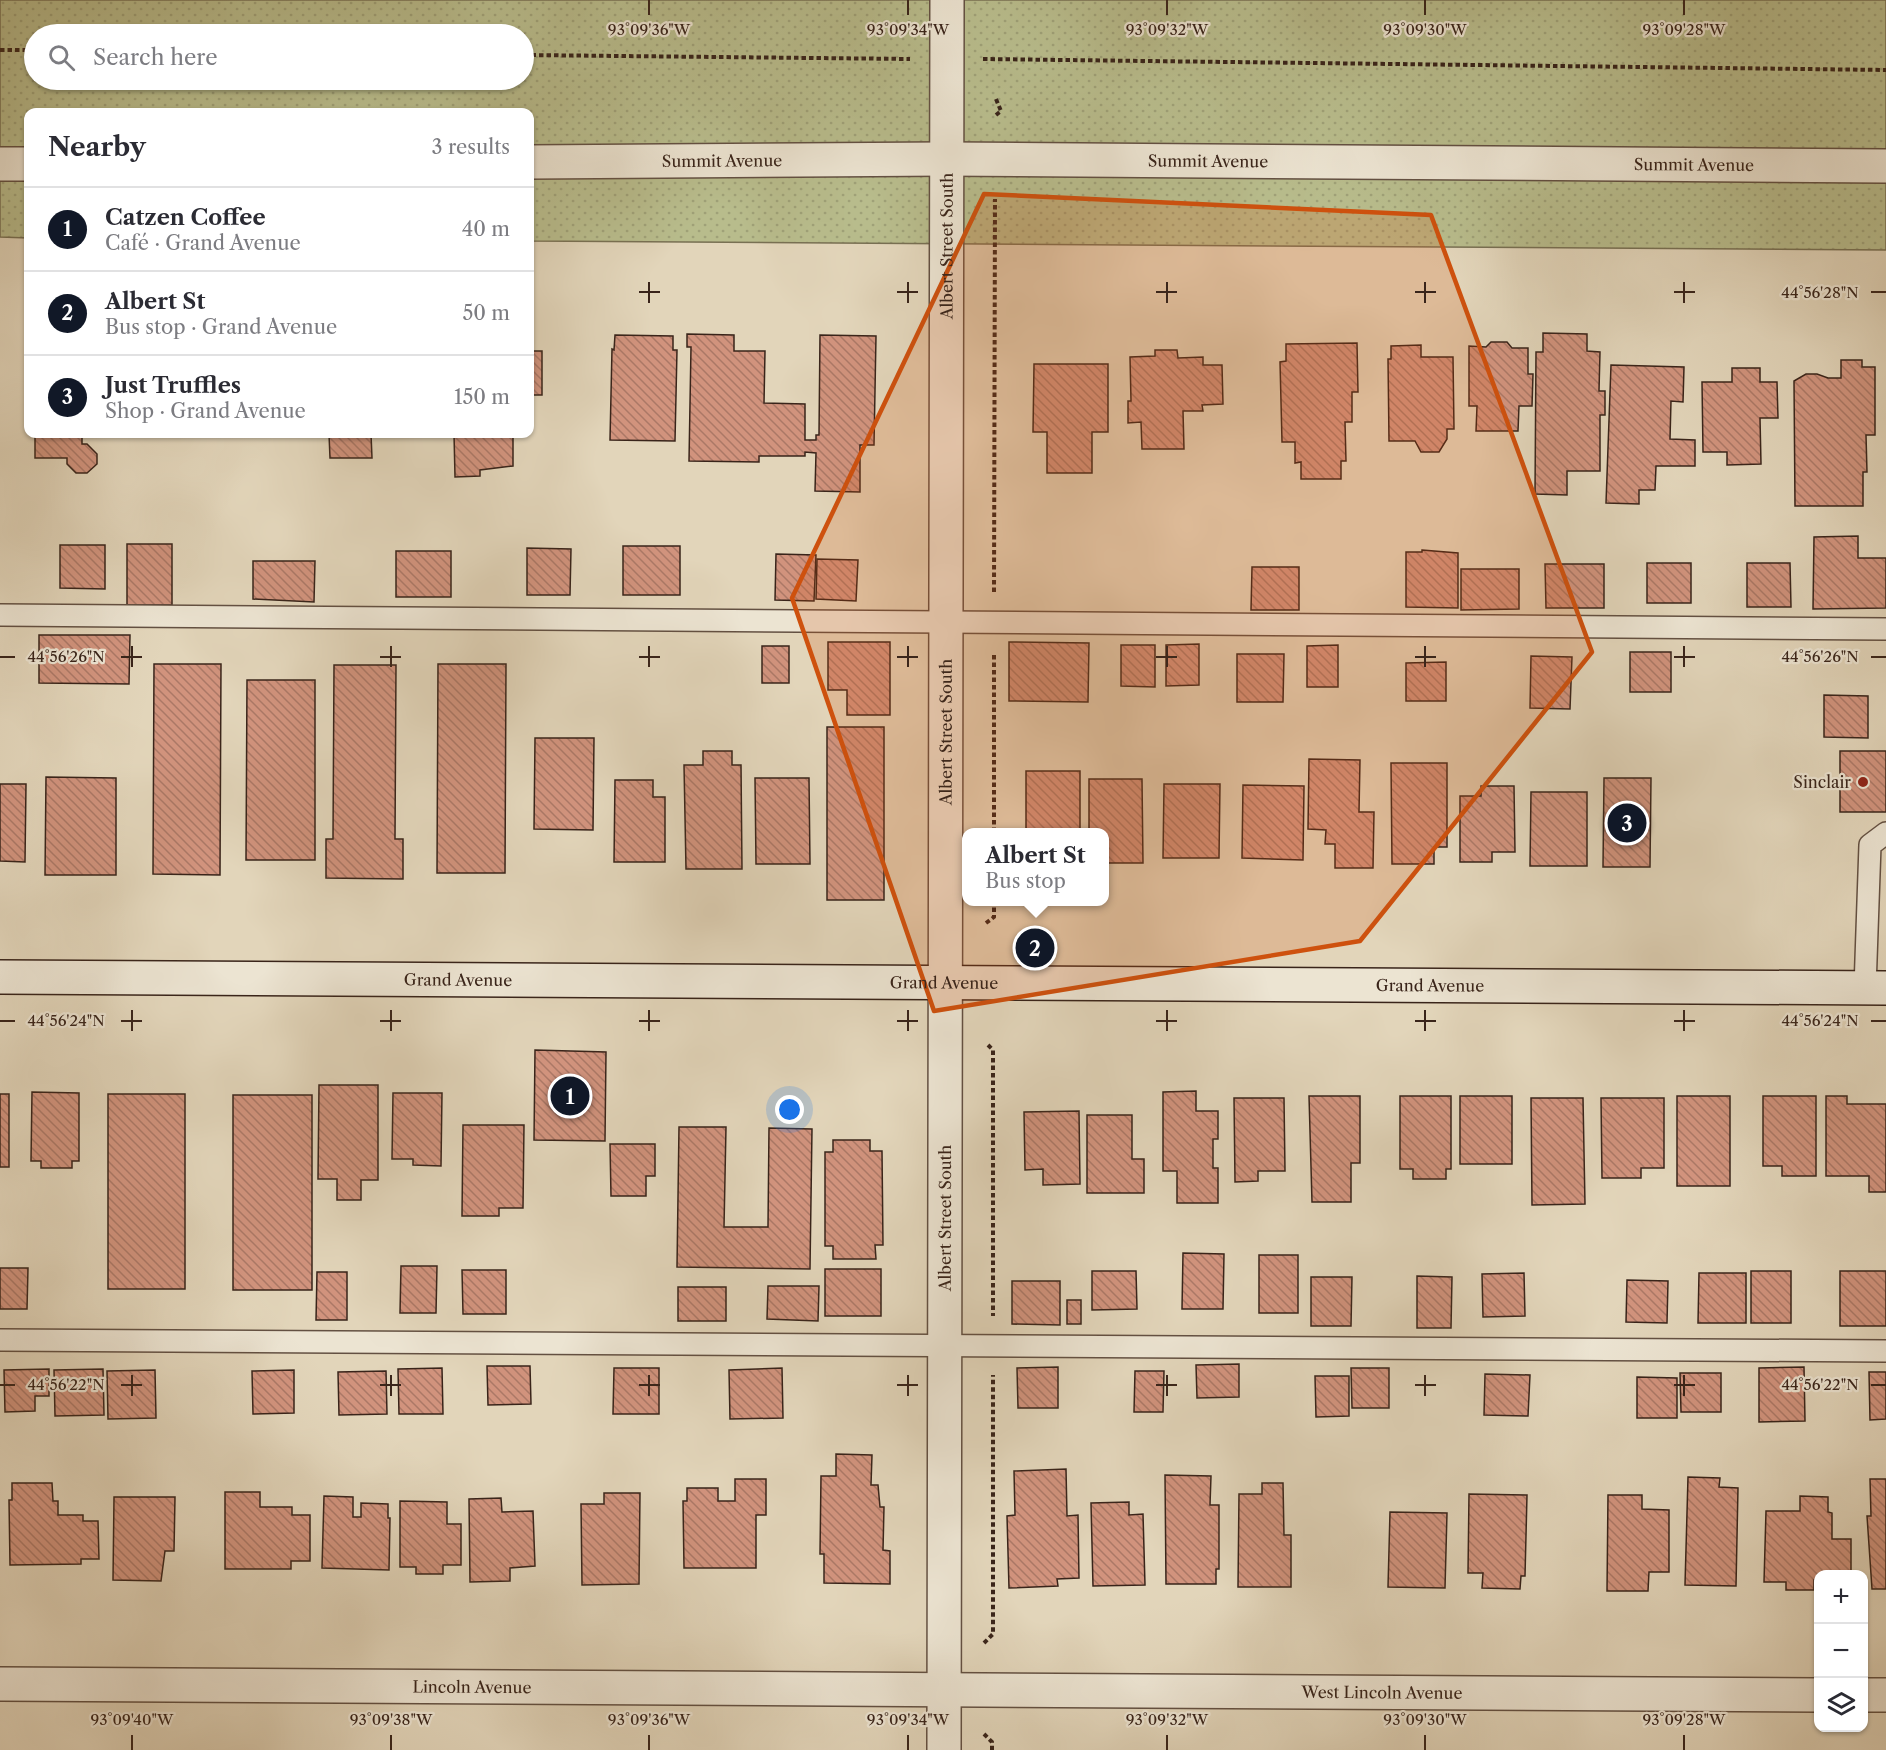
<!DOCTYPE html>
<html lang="en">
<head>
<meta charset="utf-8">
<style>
	body { margin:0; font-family:"Libre Caslon Text",serif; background:#f2f2f3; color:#2b2b33 }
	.controls { position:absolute; right:18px; bottom:18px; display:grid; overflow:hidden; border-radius:12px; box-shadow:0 2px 4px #0004 }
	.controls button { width:54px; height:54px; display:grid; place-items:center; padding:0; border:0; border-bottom:2px solid #e1e1e2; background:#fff; color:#2b2b33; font:30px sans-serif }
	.you { position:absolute; left:790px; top:1110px; width:21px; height:21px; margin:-15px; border:4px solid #fff; border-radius:50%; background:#1a73e8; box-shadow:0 0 0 9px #1a73e833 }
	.badge { display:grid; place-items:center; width:39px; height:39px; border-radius:50%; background:#111827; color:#fff; font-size:20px; font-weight:700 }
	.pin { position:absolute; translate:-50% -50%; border:3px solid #fff; box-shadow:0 2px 6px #0006 }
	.popup { position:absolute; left:962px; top:828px; width:147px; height:78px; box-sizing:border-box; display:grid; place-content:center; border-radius:12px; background:#fff; filter:drop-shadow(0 2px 4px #0005); font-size:20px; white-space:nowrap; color:#7c7c81 }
	.popup b { font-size:22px; color:#2b2b33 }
	.popup::after { content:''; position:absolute; left:50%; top:100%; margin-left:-12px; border:12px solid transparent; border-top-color:#fff }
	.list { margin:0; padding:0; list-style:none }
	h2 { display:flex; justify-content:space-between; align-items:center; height:78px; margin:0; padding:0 24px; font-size:26px }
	h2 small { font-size:20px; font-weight:400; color:#7c7c81 }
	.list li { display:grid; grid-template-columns:39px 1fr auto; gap:18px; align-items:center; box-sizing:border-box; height:84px; padding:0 24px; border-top:2px solid #e1e1e2 }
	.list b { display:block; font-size:22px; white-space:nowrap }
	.list p { margin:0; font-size:20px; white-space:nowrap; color:#7c7c81 }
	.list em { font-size:20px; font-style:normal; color:#7c7c81 }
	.icon { flex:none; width:33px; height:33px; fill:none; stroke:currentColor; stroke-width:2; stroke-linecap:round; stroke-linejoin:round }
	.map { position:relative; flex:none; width:1886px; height:1750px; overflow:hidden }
	.search { position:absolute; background:#fff; box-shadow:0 2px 4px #0004; left:24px; top:24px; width:510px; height:66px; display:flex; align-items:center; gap:15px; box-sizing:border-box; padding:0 21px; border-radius:33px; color:#7c7c81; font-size:22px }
	.panel { position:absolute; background:#fff; box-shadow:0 2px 4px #0004; left:24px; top:108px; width:510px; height:330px; border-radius:12px }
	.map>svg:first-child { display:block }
</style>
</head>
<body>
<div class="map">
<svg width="1886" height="1750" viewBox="0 0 1886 1750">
	<defs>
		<pattern id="park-dots" width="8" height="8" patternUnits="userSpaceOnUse" patternTransform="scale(1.5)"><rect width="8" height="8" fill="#b8bc8c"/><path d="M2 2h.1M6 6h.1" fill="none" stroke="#9fa178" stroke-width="1.8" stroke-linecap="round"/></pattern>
		<pattern id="building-back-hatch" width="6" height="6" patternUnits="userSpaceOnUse" patternTransform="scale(1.5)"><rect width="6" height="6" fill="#d1937d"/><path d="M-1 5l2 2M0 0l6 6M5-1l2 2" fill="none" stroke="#ab7866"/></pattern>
	</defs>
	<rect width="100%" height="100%" fill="#e2d5ba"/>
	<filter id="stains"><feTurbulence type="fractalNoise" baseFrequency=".00333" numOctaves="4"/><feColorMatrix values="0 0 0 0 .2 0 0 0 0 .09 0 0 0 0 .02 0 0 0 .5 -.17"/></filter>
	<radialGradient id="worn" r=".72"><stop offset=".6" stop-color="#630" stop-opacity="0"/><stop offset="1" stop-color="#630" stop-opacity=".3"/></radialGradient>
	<path fill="url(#park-dots)" stroke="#787053" stroke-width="1.5" fill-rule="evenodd" d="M0,0h1886v250l-1356,-9v-129h-502v126l-28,-1zM34,34h490v46h-490z"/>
	<g fill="url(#building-back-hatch)" stroke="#39241a" stroke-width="1.5">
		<path d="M1543,333l44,1v17l13,1 -1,39h6v24h-5v56h-33v24l-32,-1 1,-142h7z"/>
		<path d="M687,334l47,1v16h31l-1,52 41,1v36h11v-5h3l1,-100 56,1 -2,109h-14v47l-45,-1 1,-38 -11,-1v4h-46v6l-70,-1 2,-114h-4z"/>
		<path d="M615,335l58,1v14h4l-2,91 -65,-1 2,-91 2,1z"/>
		<path d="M1491,342h16l5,6h16v26h5l-1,32h-13l-1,25h-42l1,-25h-8v-60l17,1z"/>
		<path d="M1357,343l1,49h-6v30h-7l1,39h-5v18h-40v-17l-6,1v-21h-13l-2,-80 6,-1v-17z"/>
		<path d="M1421,345v12h32l1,72h-7v10l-8,13h-18l-6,-11h-26l-1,-82h3v-13z"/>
		<path d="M1155,350h22l1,8 25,-1v8h19l1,39 -21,1 1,6h-20l1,38h-42l-1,-27 -13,1v-22h3l-1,-44 25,-1z"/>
		<rect x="530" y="351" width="12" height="44"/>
		<path d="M1841,360h21v7h13v68h-9l1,37h-4v34h-68l-1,-125 12,-7h11l11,4h13z"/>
		<path d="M1034,364h74v68h-16v41h-45v-41h-14z"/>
		<path d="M1611,365l73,2 -1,35 -12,-1 -1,38 25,1v26h-39l-1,24h-16v14l-33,-1z"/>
		<path d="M1732,368h28v14h17l1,36h-18l1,46 -34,1v-13h-24l-1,-70h30z"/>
		<path d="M35,434h61h-14v10h5l10,10v10l-10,9h-11l-9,-9v-6h-32z"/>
		<rect x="275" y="434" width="34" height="1"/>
		<path d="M329,434h42l1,24h-42z"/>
		<path d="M454,434h59v32l-33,4v6l-25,1z"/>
		<path d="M1858,536v22h28v50l-73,1 1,-72z"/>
		<rect x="127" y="544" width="45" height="61"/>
		<path d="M60,545h45v44l-45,-1z"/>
		<rect x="623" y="546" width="57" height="49"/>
		<path d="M527,548l44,1 -1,46h-43z"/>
		<path d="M1422,550l36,3v55l-52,-1v-55h16z"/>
		<rect x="396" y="551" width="55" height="46"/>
		<path d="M776,554l40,1 -2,46 -39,-1z"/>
		<path d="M817,559l41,1 -2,41 -40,-2z"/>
		<path d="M253,561h62l-1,41 -61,-3z"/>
		<rect x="1647" y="563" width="44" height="40"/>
		<path d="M1747,563h43l1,44h-44z"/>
		<path d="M1545,564h59v44h-58z"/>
		<path d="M1252,567h47v43h-48z"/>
		<path d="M1461,569h58v40l-58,1z"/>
		<path d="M39,635h91l-1,49 -90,-1z"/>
		<path d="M828,642h62v73h-43v-25h-19z"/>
		<path d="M1009,642l80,1 -1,59 -79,-1z"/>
		<path d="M1199,644v41l-33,1v-41z"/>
		<path d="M1121,645h34v42l-34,-1z"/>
		<path d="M1338,645v42h-31v-41z"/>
		<rect x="762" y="646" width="27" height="37"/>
		<rect x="1630" y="652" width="41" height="40"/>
		<path d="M1237,654h47l-1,48h-46z"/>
		<path d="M1531,656l41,1 -2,52 -40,-1z"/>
		<path d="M1446,662v39h-40v-38z"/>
		<path d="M154,664h67l-1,211 -67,-1z"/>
		<path d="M438,664h68l-1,209h-68z"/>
		<path d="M334,665h62l-1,174h8v40l-77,-1v-39h7z"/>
		<path d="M247,680h68v180h-69z"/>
		<path d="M1824,695l44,1v42l-44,-1z"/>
		<rect x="827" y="727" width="57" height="173"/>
		<path d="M535,738h59l-1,92 -59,-1z"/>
		<path d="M703,751h29v14h9l1,104h-56l-2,-104h19z"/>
		<rect x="1840" y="751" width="46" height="61"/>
		<path d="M1309,759l51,1 -1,52h15l-1,56h-38v-24h-10l1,-14 -18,-1z"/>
		<path d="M1391,763h56v84h-13v17h-42z"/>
		<rect x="1026" y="771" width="54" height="61"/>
		<path d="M46,777l70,1v97h-71z"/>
		<path d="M755,778h54l1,86h-54z"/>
		<path d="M1604,778h47l-1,89h-47z"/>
		<path d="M1089,779h53l1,84h-39v-31h-15z"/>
		<path d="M615,780h38v17h12v65h-51z"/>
		<path d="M0,784h26l-1,78 -25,-1z"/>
		<path d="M1164,784h56l-1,74h-56z"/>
		<path d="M1243,785l61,1 -1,74 -61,-2z"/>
		<path d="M1481,786h33l1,66h-23v10h-32v-66h21z"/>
		<path d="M1531,792h56v74h-57z"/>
		<path d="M535,1050l71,2 -1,89 -71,-1z"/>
		<path d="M319,1085h59v95h-17v20h-24v-21h-19z"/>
		<path d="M1196,1091v20h22v28h-5v29h5v35h-41v-32h-14v-79z"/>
		<path d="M32,1092l47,1v68h-7v7h-31v-7h-10z"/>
		<path d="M393,1093h49l-1,73 -28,-1v-6h-21z"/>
		<rect x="0" y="1094" width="9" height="73"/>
		<rect x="108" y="1094" width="77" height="195"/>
		<rect x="233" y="1095" width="79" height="195"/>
		<path d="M1309,1096h51v67h-9v39h-39z"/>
		<path d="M1400,1096h51v73h-5v10h-33v-10h-13z"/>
		<rect x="1460" y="1096" width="52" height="68"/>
		<rect x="1677" y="1096" width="53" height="90"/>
		<path d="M1763,1096h53v80h-34v-10h-19z"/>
		<path d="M1826,1096h21v8h39v88h-17v-16h-43z"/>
		<path d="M1234,1098h50l1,73h-27v10l-23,1z"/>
		<path d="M1531,1098h52l2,106 -53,1z"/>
		<path d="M1601,1098h63v70h-23v10h-39z"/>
		<path d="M1079,1111l1,73 -37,1v-16l-18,1 -1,-58z"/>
		<path d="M1087,1115h45v44h12v34h-57z"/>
		<path d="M463,1125h61l-1,83h-24v8h-37z"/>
		<path d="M679,1127h47l-2,100h44l1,-99 43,1 -2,140 -133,-2z"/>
		<path d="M833,1140h37v11h12l1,94h-8l1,14h-43v-13h-8v-94h8z"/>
		<path d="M610,1144h45v32h-9v20h-35z"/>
		<path d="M1183,1253l41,1 -1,55h-41z"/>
		<rect x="1259" y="1255" width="39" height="58"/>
		<path d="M401,1266h36l-1,47h-36z"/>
		<path d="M0,1268h28l-1,41h-27z"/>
		<rect x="825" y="1269" width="56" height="47"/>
		<path d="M462,1270h44v44h-43z"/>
		<path d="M1092,1271h44l1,38 -45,1z"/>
		<rect x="1751" y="1271" width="40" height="52"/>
		<rect x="1840" y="1271" width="46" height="55"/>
		<path d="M317,1272h30v48h-31z"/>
		<path d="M1524,1273l1,43 -42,1 -1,-43z"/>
		<path d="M1699,1273h47v50h-48z"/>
		<path d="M1417,1276l35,1 -1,51h-34z"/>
		<path d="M1311,1277h41l-1,49h-40z"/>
		<path d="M1627,1280l41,1 -1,42 -41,-1z"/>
		<path d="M1012,1281h48v44l-48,-1z"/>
		<path d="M768,1286h51l-1,35 -51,-2z"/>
		<rect x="678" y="1287" width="48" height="34"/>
		<rect x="1067" y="1300" width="14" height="24"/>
		<path d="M1239,1364v33l-42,1 -1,-33z"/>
		<path d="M487,1366h43l1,38 -43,1z"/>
		<path d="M1058,1367v41h-40l-1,-40z"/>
		<path d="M1804,1367l1,54 -46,1v-54z"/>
		<path d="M442,1368l1,46h-44l-1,-45z"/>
		<path d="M614,1368h45v46h-46z"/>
		<path d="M782,1368l1,50 -53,1 -1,-49z"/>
		<path d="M1351,1368h38v40h-37z"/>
		<path d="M49,1369v27h-14v15l-30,1 -1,-42z"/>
		<path d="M103,1369l1,46 -49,1 -1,-46z"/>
		<path d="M155,1370l1,48 -48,1 -1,-48z"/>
		<path d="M294,1370v43l-41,1 -1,-43z"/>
		<path d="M386,1371l1,43 -48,1 -1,-43z"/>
		<path d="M1135,1371h29l-1,41h-29z"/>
		<path d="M1869,1372h17v47l-16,1z"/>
		<path d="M1680,1373h41v39h-40z"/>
		<path d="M1485,1374l45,1 -2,41 -44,-1z"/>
		<path d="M1315,1376h34v40l-33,1z"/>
		<path d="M1637,1377l40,1v40h-40z"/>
		<path d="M836,1454l36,1 -1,30h7l2,22h4l-1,43 7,1v33l-66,-1v-29h-4l1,-78h15z"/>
		<path d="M1066,1469l1,47 11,-1 1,63 -22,1 1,7 -49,2 -2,-72 8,-1 -1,-44z"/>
		<path d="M1165,1475l46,1 -1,29h9v64h-3v15h-50z"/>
		<path d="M1688,1477l32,1 -1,9 19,1 -2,98 -51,-1z"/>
		<path d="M735,1479h31v36h-10v53h-72l-1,-67h4v-13h31v13h17z"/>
		<path d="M1870,1479h16v110h-14l-5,-73h4z"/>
		<path d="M12,1483h40l1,18h5v14h25v6h15l1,38h-18v5l-71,1 -1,-65h3z"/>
		<path d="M1262,1483h21l1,52h7v52h-53l1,-93h23z"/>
		<path d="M225,1492h35v15h32v8h18v46h-19v8h-66z"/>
		<path d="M604,1493h36l-1,91 -57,1 -1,-81h23z"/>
		<path d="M1469,1494l58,1 -2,81h-4l-1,13 -38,-1 1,-15h-15z"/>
		<path d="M1608,1495h34v14l27,1v62h-20l-1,19h-41z"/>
		<path d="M324,1496l29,1v20h8v-14l27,1v14h2l-1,52 -67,-2z"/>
		<path d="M1800,1496l28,1v15l4,1v26h19v35h-33v6h-4v10h-28v-8h-22l2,-71h34z"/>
		<path d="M114,1497h61l-1,54h-9l-4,30 -48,-1z"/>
		<path d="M501,1498l1,14 31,-1 2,55 -25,2v13l-40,1 -1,-83z"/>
		<path d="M400,1501l47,1v22h14v41h-18v9h-27v-7h-16z"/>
		<path d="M1129,1502v13l14,-1 2,71 -52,1 -2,-83z"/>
		<path d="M1390,1512l57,1 -2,75 -57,-1z"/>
	</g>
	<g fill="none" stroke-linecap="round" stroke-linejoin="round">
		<g stroke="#635042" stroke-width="24">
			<g id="service">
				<path d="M0,615l1886,14"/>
				<path d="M1865,988l5,-143 16,-12"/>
				<path d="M0,1340l1886,11"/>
			</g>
		</g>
		<g stroke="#635042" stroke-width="36">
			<g id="minor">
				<path id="s1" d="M0,1684l1818,11"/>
				<path d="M1864,1695h22"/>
				<path id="s2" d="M944,1750l3,-1750"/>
			</g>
		</g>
		<g stroke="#635042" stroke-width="36">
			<g id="tertiary">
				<path id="s3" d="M530,162l416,-3 940,7"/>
				<path d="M0,164h28"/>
			</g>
		</g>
		<g stroke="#39241a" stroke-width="36">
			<g id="secondary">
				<path id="s4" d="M0,977l1886,11"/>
			</g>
		</g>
		<g stroke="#39241a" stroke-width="4" stroke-dasharray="4.5 3" stroke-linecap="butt">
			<path d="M0,50h34"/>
			<path d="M524,55l386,4"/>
			<path d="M983,59l903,11"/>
			<path d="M996,99l5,12 -5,4"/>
			<path d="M994,592l1,-393"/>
			<path d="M994,832v-179"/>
			<path d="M986,923l8,-6v-15"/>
			<path d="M988,1045l5,5v266"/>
			<path d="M984,1643l9,-9v-259"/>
			<path d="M984,1734l8,8v8"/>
		</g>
		<use href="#service" stroke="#ece4d2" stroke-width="21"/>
		<use href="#minor" stroke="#ece4d2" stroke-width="33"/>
		<use href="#tertiary" stroke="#ece4d2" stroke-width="33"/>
		<use href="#secondary" stroke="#ece4d2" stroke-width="33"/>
	</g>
	<path fill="#ce510e" fill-opacity="0.2" stroke="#ce510e" stroke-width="4.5" stroke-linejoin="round" d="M984,194l447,21 161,437 -232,289 -426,70 -142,-413z"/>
	<path fill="none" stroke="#39241a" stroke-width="2" d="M649,0v15M908,0v15M1167,0v15M1425,0v15M1684,0v15M649,282v21M908,282v21M1167,282v21M1425,282v21M1684,282v21M639,292h21M897,292h21M1156,292h21M1415,292h21M1674,292h21M1871,292h15M132,646v21M391,646v21M649,646v21M908,646v21M1167,646v21M1425,646v21M1684,646v21M0,657h15M121,657h21M380,657h21M639,657h21M897,657h21M1156,657h21M1415,657h21M1674,657h21M1871,657h15M132,1010v21M391,1010v21M649,1010v21M908,1010v21M1167,1010v21M1425,1010v21M1684,1010v21M0,1021h15M121,1021h21M380,1021h21M639,1021h21M897,1021h21M1156,1021h21M1415,1021h21M1674,1021h21M1871,1021h15M132,1375v21M391,1375v21M649,1375v21M908,1375v21M1167,1375v21M1425,1375v21M1684,1375v21M0,1385h15M121,1385h21M380,1385h21M639,1385h21M897,1385h21M1156,1385h21M1415,1385h21M1674,1385h21M1871,1385h15M132,1735v15M391,1735v15M649,1735v15M908,1735v15M1167,1735v15M1425,1735v15M1684,1735v15"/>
	<circle fill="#8f2418" stroke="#ece4d2" stroke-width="2" cx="1863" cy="782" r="6"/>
	<g text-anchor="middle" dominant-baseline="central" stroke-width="4.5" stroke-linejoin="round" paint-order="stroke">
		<g font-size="16" fill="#39241a" stroke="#ece4d2">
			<text stroke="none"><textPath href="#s3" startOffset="192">Summit Avenue</textPath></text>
			<text stroke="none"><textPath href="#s3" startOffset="678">Summit Avenue</textPath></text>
			<text stroke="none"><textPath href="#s3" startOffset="1164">Summit Avenue</textPath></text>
			<text stroke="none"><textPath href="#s2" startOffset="1504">Albert Street South</textPath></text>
			<text stroke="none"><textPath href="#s2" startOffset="1018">Albert Street South</textPath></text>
			<text stroke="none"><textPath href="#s4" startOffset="458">Grand Avenue</textPath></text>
			<text stroke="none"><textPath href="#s4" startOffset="944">Grand Avenue</textPath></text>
			<text stroke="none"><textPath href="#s4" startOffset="1430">Grand Avenue</textPath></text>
			<text stroke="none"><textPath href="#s2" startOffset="532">Albert Street South</textPath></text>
			<text stroke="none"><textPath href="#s1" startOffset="472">Lincoln Avenue</textPath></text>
			<text stroke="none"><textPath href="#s1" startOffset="1382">West Lincoln Avenue</textPath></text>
		</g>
		<g font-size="16" fill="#39241a" stroke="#ece4d2" text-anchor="end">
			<text x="1851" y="782">Sinclair</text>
		</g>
	</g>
	<g font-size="15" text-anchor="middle" fill="#39241a" stroke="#ece4d2" stroke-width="4.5" stroke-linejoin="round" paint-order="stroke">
		<text x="649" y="35">93°09'36"W</text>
		<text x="908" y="35">93°09'34"W</text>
		<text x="1167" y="35">93°09'32"W</text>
		<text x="1425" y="35">93°09'30"W</text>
		<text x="1684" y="35">93°09'28"W</text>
		<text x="1820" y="298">44°56'28"N</text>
		<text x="66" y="662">44°56'26"N</text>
		<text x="1820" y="662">44°56'26"N</text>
		<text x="66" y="1026">44°56'24"N</text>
		<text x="1820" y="1026">44°56'24"N</text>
		<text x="66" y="1390">44°56'22"N</text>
		<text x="1820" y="1390">44°56'22"N</text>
		<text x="132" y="1725">93°09'40"W</text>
		<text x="391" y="1725">93°09'38"W</text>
		<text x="649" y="1725">93°09'36"W</text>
		<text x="908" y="1725">93°09'34"W</text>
		<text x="1167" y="1725">93°09'32"W</text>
		<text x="1425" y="1725">93°09'30"W</text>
		<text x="1684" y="1725">93°09'28"W</text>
	</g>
	<rect width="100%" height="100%" filter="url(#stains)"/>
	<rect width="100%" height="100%" fill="url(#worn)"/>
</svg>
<div class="controls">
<button>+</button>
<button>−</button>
<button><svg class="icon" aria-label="layers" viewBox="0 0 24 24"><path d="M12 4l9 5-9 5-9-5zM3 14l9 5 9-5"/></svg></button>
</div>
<div class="you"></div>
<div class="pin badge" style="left:570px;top:1096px">1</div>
<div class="pin badge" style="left:1035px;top:948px">2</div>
<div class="popup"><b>Albert St</b>Bus stop</div>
<div class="pin badge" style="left:1627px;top:823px">3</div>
<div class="search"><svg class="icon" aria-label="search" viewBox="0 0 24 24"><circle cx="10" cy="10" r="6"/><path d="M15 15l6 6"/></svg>Search here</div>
<section class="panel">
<h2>Nearby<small>3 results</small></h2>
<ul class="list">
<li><span class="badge">1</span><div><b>Catzen Coffee</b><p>Café · Grand Avenue</p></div><em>40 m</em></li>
<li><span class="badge">2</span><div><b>Albert St</b><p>Bus stop · Grand Avenue</p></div><em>50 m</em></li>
<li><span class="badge">3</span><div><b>Just Truffles</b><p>Shop · Grand Avenue</p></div><em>150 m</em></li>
</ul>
</section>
</div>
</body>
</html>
